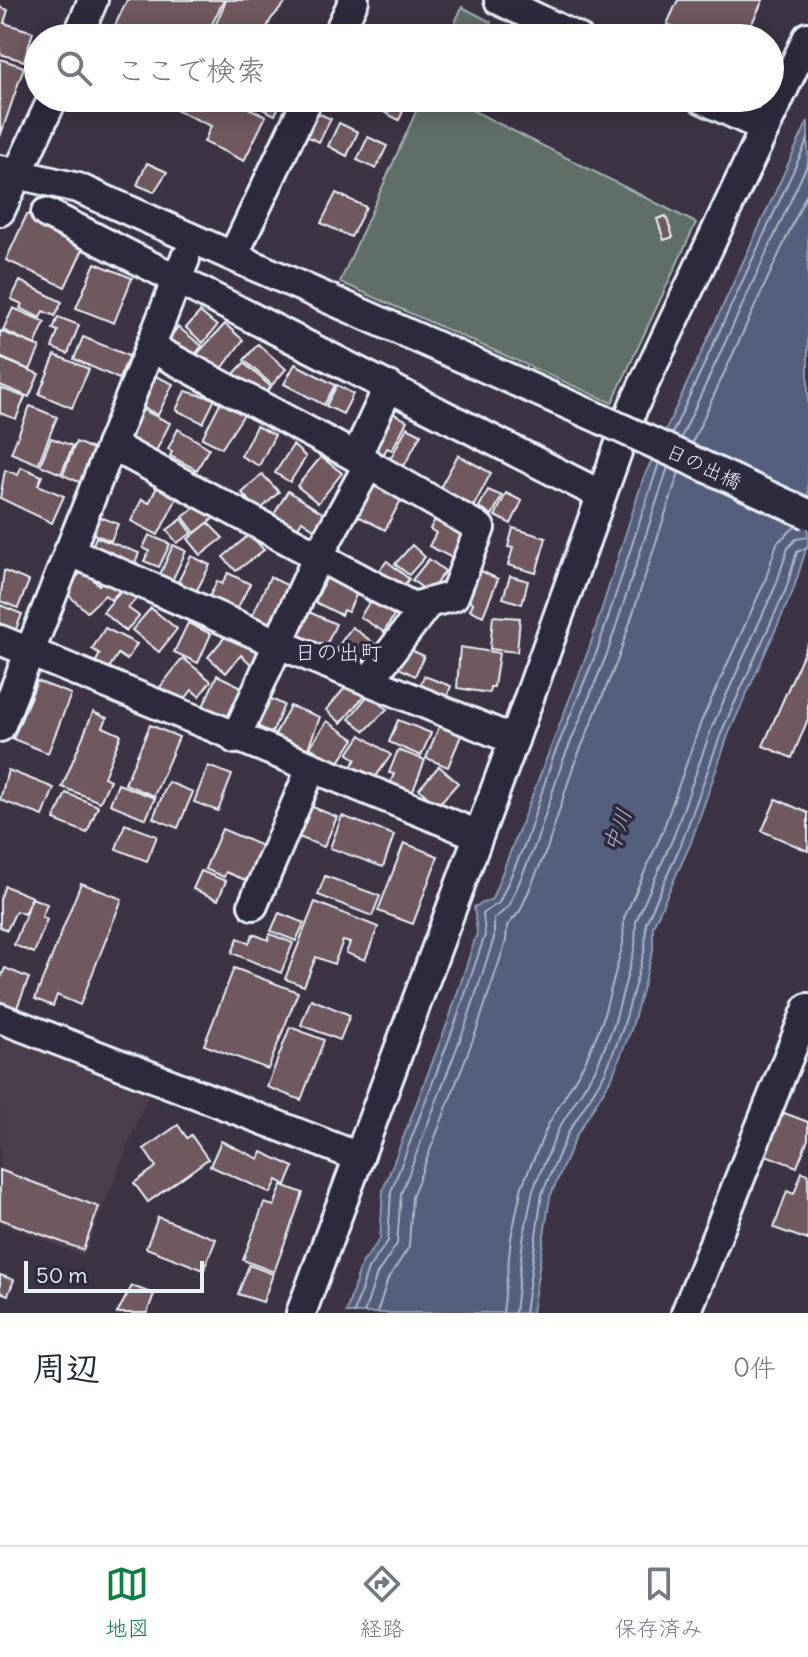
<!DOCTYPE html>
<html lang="ja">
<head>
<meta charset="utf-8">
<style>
	body { margin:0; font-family:Delius,"Klee One",sans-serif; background:#f2f2f3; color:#1f2937 }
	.scale { position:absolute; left:24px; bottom:20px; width:180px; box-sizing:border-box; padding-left:8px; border:4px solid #e8f1f8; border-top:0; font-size:22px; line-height:28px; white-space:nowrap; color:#e8f1f8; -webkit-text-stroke:6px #2f2a3d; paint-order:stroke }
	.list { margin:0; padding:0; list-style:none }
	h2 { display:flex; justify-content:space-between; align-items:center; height:104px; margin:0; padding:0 32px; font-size:34px }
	h2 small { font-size:26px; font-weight:400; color:#747a83 }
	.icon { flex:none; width:44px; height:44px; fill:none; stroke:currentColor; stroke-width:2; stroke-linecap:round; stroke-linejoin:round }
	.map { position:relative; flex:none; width:808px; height:1313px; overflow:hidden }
	.search { position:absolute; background:#fff; box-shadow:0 4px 20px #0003; left:24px; right:24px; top:24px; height:88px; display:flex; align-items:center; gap:20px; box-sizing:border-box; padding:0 28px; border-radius:44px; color:#747a83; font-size:30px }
	.sheet { height:232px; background:#fff }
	nav { display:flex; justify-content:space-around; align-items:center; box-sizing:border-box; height:112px; border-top:2px solid #e0e1e3; background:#fff; font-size:22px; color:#747a83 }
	nav a { display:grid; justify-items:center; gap:4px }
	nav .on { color:#0b8043 }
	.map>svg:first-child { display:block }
</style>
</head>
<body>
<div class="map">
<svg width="808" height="1313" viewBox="0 0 808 1313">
	<rect width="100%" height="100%" fill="#3c3344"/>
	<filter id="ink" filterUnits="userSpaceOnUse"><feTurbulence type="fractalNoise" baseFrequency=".0125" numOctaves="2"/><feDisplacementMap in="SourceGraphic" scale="16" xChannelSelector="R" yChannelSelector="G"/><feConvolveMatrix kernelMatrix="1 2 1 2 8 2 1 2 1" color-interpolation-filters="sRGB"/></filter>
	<g filter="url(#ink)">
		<path fill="#4b3e4c" d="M0,1033l149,59 -65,164 -84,-33z"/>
		<g fill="#5e6e66" stroke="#a3b0af" stroke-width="2">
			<path d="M462,7l29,15 -6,16h-37z"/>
			<path d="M422,98h37l-1,5 238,120 -84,180 -272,-121z"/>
		</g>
		<path fill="#525e7b" stroke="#8e99ad" stroke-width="2" d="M808,121v422l-15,48 -64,142 -39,112 -37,81v24l-22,80 -19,47 -36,59 -26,61 -18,116h-186l15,-48 19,-26 3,-49 66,-171 28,-86 -3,-26 18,-8 97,-250 54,-170z"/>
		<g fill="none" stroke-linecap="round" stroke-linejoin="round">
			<g stroke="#acb6c6" stroke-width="2">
				<path d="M672,434l136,-295"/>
				<path d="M681,438l127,-275"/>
				<path d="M692,443l116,-252"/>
				<path d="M354,1313l14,-44 20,-28 3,-49 65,-171 29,-86 -2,-22 16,-10 28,-64 25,-79 45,-109 62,-188"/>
				<path d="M364,1313l13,-39 20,-30 4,-50 65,-170 28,-86v-19l15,-13 27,-63 26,-80 45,-109 61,-187"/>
				<path d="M377,1313l11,-34 21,-32 3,-50 65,-168 29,-88 1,-15 13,-15 27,-62 26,-82 45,-108 61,-187"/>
				<path d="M503,1313l8,-75 11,-52 27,-63 36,-61 17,-40 21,-78 1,-26 38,-85 39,-111 64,-141 12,-38 19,-17"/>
				<path d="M515,1313l8,-73 10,-50 26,-62 37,-60 18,-43 21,-78 1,-26 37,-83 39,-111 64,-142 12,-37 8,-9 12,-2"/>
				<path d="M525,1313l17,-119 26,-61 37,-60 18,-45 22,-79 1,-26 36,-81 40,-111 64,-142 11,-37 11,-5"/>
			</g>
		</g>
		<g fill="#6f595e" stroke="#e8f1f8" stroke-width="2">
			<path d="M127,0h97l-19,38h-96z"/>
			<path d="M226,0h62l-17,19 -9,19h-52z"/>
			<path d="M678,0h85l-18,38h-48l-30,-14z"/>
			<path d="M0,7l8,3 -4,13 29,9 -9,29 -24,-7z"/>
			<path d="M0,59l24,8 -24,70z"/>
			<path d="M179,98h48l39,18 -22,45 -40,-19 7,-16 -37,-17z"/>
			<path d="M239,98h44l-8,17z"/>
			<path d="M385,98h24l-10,22 -19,-10z"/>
			<path d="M311,110l20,9 -12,23 -19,-9z"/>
			<path d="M339,123l19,9 -11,24 -19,-10z"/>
			<path d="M368,137l19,9 -11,23 -19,-9z"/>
			<path d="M147,163l20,9 -13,20 -17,-7z"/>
			<path d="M336,193l30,14 -15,30 -30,-14z"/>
			<path d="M27,214l60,27 -22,46 -59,-27z"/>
			<path d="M666,216l7,21 -9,3 -7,-21z"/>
			<path d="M95,263l37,15 -18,45 -38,-15z"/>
			<path d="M20,281l42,21 -7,14 -12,-5 -3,7 -20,-10 2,-4 -11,-5z"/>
			<path d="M13,308l32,14 -10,23 -32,-15z"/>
			<path d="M200,312l17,14 -14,17 -17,-15z"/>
			<path d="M58,317l21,8 -11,29 -16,-6 6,-17 -5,-2z"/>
			<path d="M225,324l18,16 -25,34 -22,-19z"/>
			<path d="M178,327l24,19 -14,17 -23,-20z"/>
			<path d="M0,331l40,16 -10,23 -30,-13z"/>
			<path d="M83,337l46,19 -10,23 -45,-20z"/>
			<path d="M258,344l28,25 -14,16 -28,-25z"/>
			<path d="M55,355l34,14 -17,39 -33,-14z"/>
			<path d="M0,358l39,16 -10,23 -29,-12z"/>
			<path d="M244,363l27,24 -15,16 -25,-26z"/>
			<path d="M295,364l40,21 -11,20 -40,-21z"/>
			<path d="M149,373l24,11 -15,31 -24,-12z"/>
			<path d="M337,385l16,9 -10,20 -17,-8z"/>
			<path d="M0,388l25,9 -9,22 -16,-6z"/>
			<path d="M185,391l30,8 -12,24 -27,-13z"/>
			<path d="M221,401l24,12 -23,35 -20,-10z"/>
			<path d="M30,406l27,11 -19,47 -27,-11z"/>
			<path d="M137,407l33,16 -14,28 -33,-16z"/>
			<path d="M391,412l16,9 -15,29 -5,-2 -3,6 -12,-5z"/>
			<path d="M256,426l19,9 -16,31 -18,-10z"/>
			<path d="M407,427l14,7 -19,36 -14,-7z"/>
			<path d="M178,429l31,19 -12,22 -27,-14 2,-5 -4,-2z"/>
			<path d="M51,438l22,8 -12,28 -21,-9z"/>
			<path d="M76,442l19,8 -14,33 -18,-8z"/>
			<path d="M293,445l13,12 -16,25 -15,-9z"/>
			<path d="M458,455l33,18 -21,40 -34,-18z"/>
			<path d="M321,457l21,16 -24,30 -21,-17z"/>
			<path d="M21,467l21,9 -4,9 26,11 -12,27 -52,-25 5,-28 13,5z"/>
			<path d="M262,474l17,18 -20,19 -17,-18z"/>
			<path d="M372,485l29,15 -16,30 -29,-15z"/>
			<path d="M157,487l20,11 -19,37 -27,-14 11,-22 7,4z"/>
			<path d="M488,490l14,6 -10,19 -13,-8z"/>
			<path d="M288,491l36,23 -10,15 -12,-8 -6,10 -25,-12z"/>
			<path d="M506,493l16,8 -11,23 -16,-8z"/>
			<path d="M198,505l4,5 3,-3 9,11 -19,15 -12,-16z"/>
			<path d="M93,514l25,10 -7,17 -25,-10z"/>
			<path d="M438,514l33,17 -15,29 -27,-14 7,-13 -6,-4z"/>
			<path d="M182,519l10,14 -15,10 -10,-13z"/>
			<path d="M208,523l15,15 -22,17 -13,-16z"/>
			<path d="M513,528l33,10 -10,35 -28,-8 5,-17 -5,-1z"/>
			<path d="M250,534l14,16 -28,21 -13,-14z"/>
			<path d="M149,535l21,9 -11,23 -15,-6 5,-10 -6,-3z"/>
			<path d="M96,537l43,16 -8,20 -40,-24z"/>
			<path d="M173,545l13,6 -15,32 -12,-6z"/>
			<path d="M412,545l13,12 -16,18 -14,-11z"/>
			<path d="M191,556l19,9 -14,27 -20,-6z"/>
			<path d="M429,559l16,12 -16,22 -17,-13z"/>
			<path d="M387,561l22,18 -8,10 -22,-18z"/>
			<path d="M83,570l16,15 10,-11 14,13 -12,13 -6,-5 -18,17 -23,-21z"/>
			<path d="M4,571l25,10 -11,27 -18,-7z"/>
			<path d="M481,571l17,8 -15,37 -13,-6 3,-7 -12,-6 9,-16 5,3z"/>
			<path d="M228,573l22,11 -17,33 -27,-13 11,-23 5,3z"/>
			<path d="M328,575l31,14 -11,23 -5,-2 -2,5 -26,-13z"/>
			<path d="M510,576l18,5 -6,23 -19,-6z"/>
			<path d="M270,577l23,11 -19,41 -23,-11z"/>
			<path d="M123,588l14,10 -9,10 11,8 -13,15 -23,-19z"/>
			<path d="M376,592l24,14 -16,26 -24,-15z"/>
			<path d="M0,605l22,9 -8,20 -14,-6z"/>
			<path d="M151,608l26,21 -18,23 -27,-22z"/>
			<path d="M309,612l27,12 -11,24 -27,-12z"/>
			<path d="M493,616l27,2 -3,34 -27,-3z"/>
			<path d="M188,623l23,11 -13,29 -24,-11z"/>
			<path d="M352,627l23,17 -19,25 -22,-17z"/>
			<path d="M105,628l32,16 -10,16 -9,-6 -11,17 -12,-8 5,-9 -8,-5z"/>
			<path d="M229,632l15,13 3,-5 14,12 -10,12 -10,-9 -15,18 -18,-16z"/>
			<path d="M808,643v76l-16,39 -29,-12z"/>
			<path d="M460,647l39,6 -5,34h-4l-1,6 -32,-5z"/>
			<path d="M407,648l17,8 -9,20 -18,-9z"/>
			<path d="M183,658l28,23 -12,15 -7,-6 -11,14 -21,-17z"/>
			<path d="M217,675l29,14 -15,34 -30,-12z"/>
			<path d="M424,676l27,10 -7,18 -27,-10z"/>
			<path d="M37,681l34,13 -23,59 -35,-14z"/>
			<path d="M350,682l15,13 -24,28 -15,-13z"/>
			<path d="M369,694l18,15 -22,22 -16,-12z"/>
			<path d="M267,697l17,8 -12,28 -17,-8z"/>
			<path d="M290,706l30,11 -15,39 -34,-14z"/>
			<path d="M93,712l14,6 -4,9 18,8 -17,42 6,3 -10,22 -38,-15z"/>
			<path d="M398,720l33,13 -10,23 -32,-14z"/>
			<path d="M327,721l27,18 -17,26 -27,-18z"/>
			<path d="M441,722l22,9 -15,36 -22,-9z"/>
			<path d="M150,725l29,12 -25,59 -29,-12z"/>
			<path d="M361,735l30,20 -19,27 -21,-15 5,-8 -8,-5z"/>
			<path d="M398,750l27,10 -14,36 -23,-8 6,-14 -5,-1z"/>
			<path d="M208,766l24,9 -14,36 -24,-9z"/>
			<path d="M439,766l19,17 -21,23 -18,-17z"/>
			<path d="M8,770l46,18 -11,28 -43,-16z"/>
			<path d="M168,782l25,10 -15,36 -25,-10z"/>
			<path d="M118,784l37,14 -9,21 -36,-15z"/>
			<path d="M66,793l32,13 -11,27 -33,-13z"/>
			<path d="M776,799l32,14v38l-46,-20z"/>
			<path d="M303,803l34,14 -13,30 -33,-13z"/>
			<path d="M342,816l52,19 -11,32 -53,-19z"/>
			<path d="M125,824l32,12 -10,25 -31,-12z"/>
			<path d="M222,829l45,19 -15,35 -26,-11 -2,5 -19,-8z"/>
			<path d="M404,843l34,13 -25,68 -35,-13z"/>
			<path d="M201,871l25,10 -8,19 -25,-11z"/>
			<path d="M325,876l55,20 -8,20 -54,-21z"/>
			<path d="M81,883l41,16 -42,106 -23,-10 -4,11 -18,-7z"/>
			<path d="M5,886l27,11 -8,17 -8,-3 -9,19 -7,-3v-28z"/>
			<path d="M32,898l15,6 -5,13 5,2 -13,34 -20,-8z"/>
			<path d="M315,902l63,25 -13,33 -19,-7 4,-10 -7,-2 -9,23 -18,-7 -12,29 -19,-7z"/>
			<path d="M279,913l25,10 -8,18 -25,-10z"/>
			<path d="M253,934l15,6 2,-6 23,9 -12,30 -49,-20 6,-15 11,5z"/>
			<path d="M5,968l24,10 -13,32 -16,-7v-23z"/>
			<path d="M234,968l64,24 -30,77 -64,-24z"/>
			<path d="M311,999l39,16 -10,25 -39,-15z"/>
			<path d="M290,1027l34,13 -23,60 -34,-13z"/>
			<path d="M779,1111l29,11v17l-11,28 -34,-13z"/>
			<path d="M178,1125l9,13 4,-3 17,24 -60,43 -14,-19 22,-16 -12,-18z"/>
			<path d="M221,1141l38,18 3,-7 32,15 -8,18 -9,-5 -6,13 -61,-27z"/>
			<path d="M0,1170l99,37 -16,43 -83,-31z"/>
			<path d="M802,1172l6,2v66l-34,-12 13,-37 7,3z"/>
			<path d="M282,1185l21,8 -29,79 -31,-12 21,-57 10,3z"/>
			<path d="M158,1217l58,22 -12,31 -58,-22z"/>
			<path d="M249,1265l24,9 -10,28 -25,-8z"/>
			<path d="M0,1275l14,5 -6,15 -8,-3z"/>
			<path d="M132,1286l22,8 -7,19h-30z"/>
		</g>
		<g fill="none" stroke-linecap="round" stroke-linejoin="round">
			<g stroke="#e8f1f8" stroke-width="34">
				<g id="minor">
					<path d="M499,0l79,38"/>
					<path d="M77,38l16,-38"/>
					<path d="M336,38l18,-38"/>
					<path d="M701,98l64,30"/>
					<path d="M0,170l78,18 523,231"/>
					<path d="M0,211l53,-113"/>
					<path d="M46,213l555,282"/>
					<path d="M233,256l75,-158"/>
					<path d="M111,445l302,162 41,-11 26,-68 -124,-71 -206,-110"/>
					<path d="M356,457l33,-71"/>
					<path d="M69,551l210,93 235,96"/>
					<path d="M0,640l478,195"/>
					<path d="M369,681l59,-78"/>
					<path d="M0,727l185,-468"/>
					<path d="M235,739l83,-183 51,-92"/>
					<path d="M253,905l58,-136"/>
					<path d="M0,1018l359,139"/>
					<path d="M301,1313l213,-573 119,-333 175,-370"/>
					<path d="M686,1313l122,-305"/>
				</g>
			</g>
			<use href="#minor" stroke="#2f2a3d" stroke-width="28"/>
			<g stroke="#e8f1f8" stroke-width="34" stroke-linecap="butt">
				<path id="minor-bridge" d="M601,419l207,95"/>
			</g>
			<use href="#minor-bridge" stroke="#2f2a3d" stroke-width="28"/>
		</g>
	</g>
	<g text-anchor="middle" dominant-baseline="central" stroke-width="7" stroke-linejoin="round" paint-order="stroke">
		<g font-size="20" fill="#e8f1f8" stroke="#2f2a3d">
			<text transform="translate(704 466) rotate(25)">日の出橋</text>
		</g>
		<g font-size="22" fill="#e8f1f8" stroke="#2f2a3d">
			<text x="338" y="652">日の出町</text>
		</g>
		<g font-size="22" font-style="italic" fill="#acb6c6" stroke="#2f2a3d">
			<text transform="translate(617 830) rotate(-70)">中川</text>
		</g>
	</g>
</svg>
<div class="scale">50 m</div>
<div class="search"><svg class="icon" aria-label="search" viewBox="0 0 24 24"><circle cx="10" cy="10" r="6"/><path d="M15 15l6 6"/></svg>ここで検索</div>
</div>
<section class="sheet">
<h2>周辺<small>0件</small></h2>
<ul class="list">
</ul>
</section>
<nav>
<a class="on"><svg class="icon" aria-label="map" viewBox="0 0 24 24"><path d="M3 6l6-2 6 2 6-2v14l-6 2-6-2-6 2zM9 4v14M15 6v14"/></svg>地図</a>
<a><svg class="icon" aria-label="directions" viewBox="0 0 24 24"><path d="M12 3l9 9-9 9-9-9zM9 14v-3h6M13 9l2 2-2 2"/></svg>経路</a>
<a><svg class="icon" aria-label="saved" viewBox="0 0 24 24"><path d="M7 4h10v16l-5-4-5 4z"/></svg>保存済み</a>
</nav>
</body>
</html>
